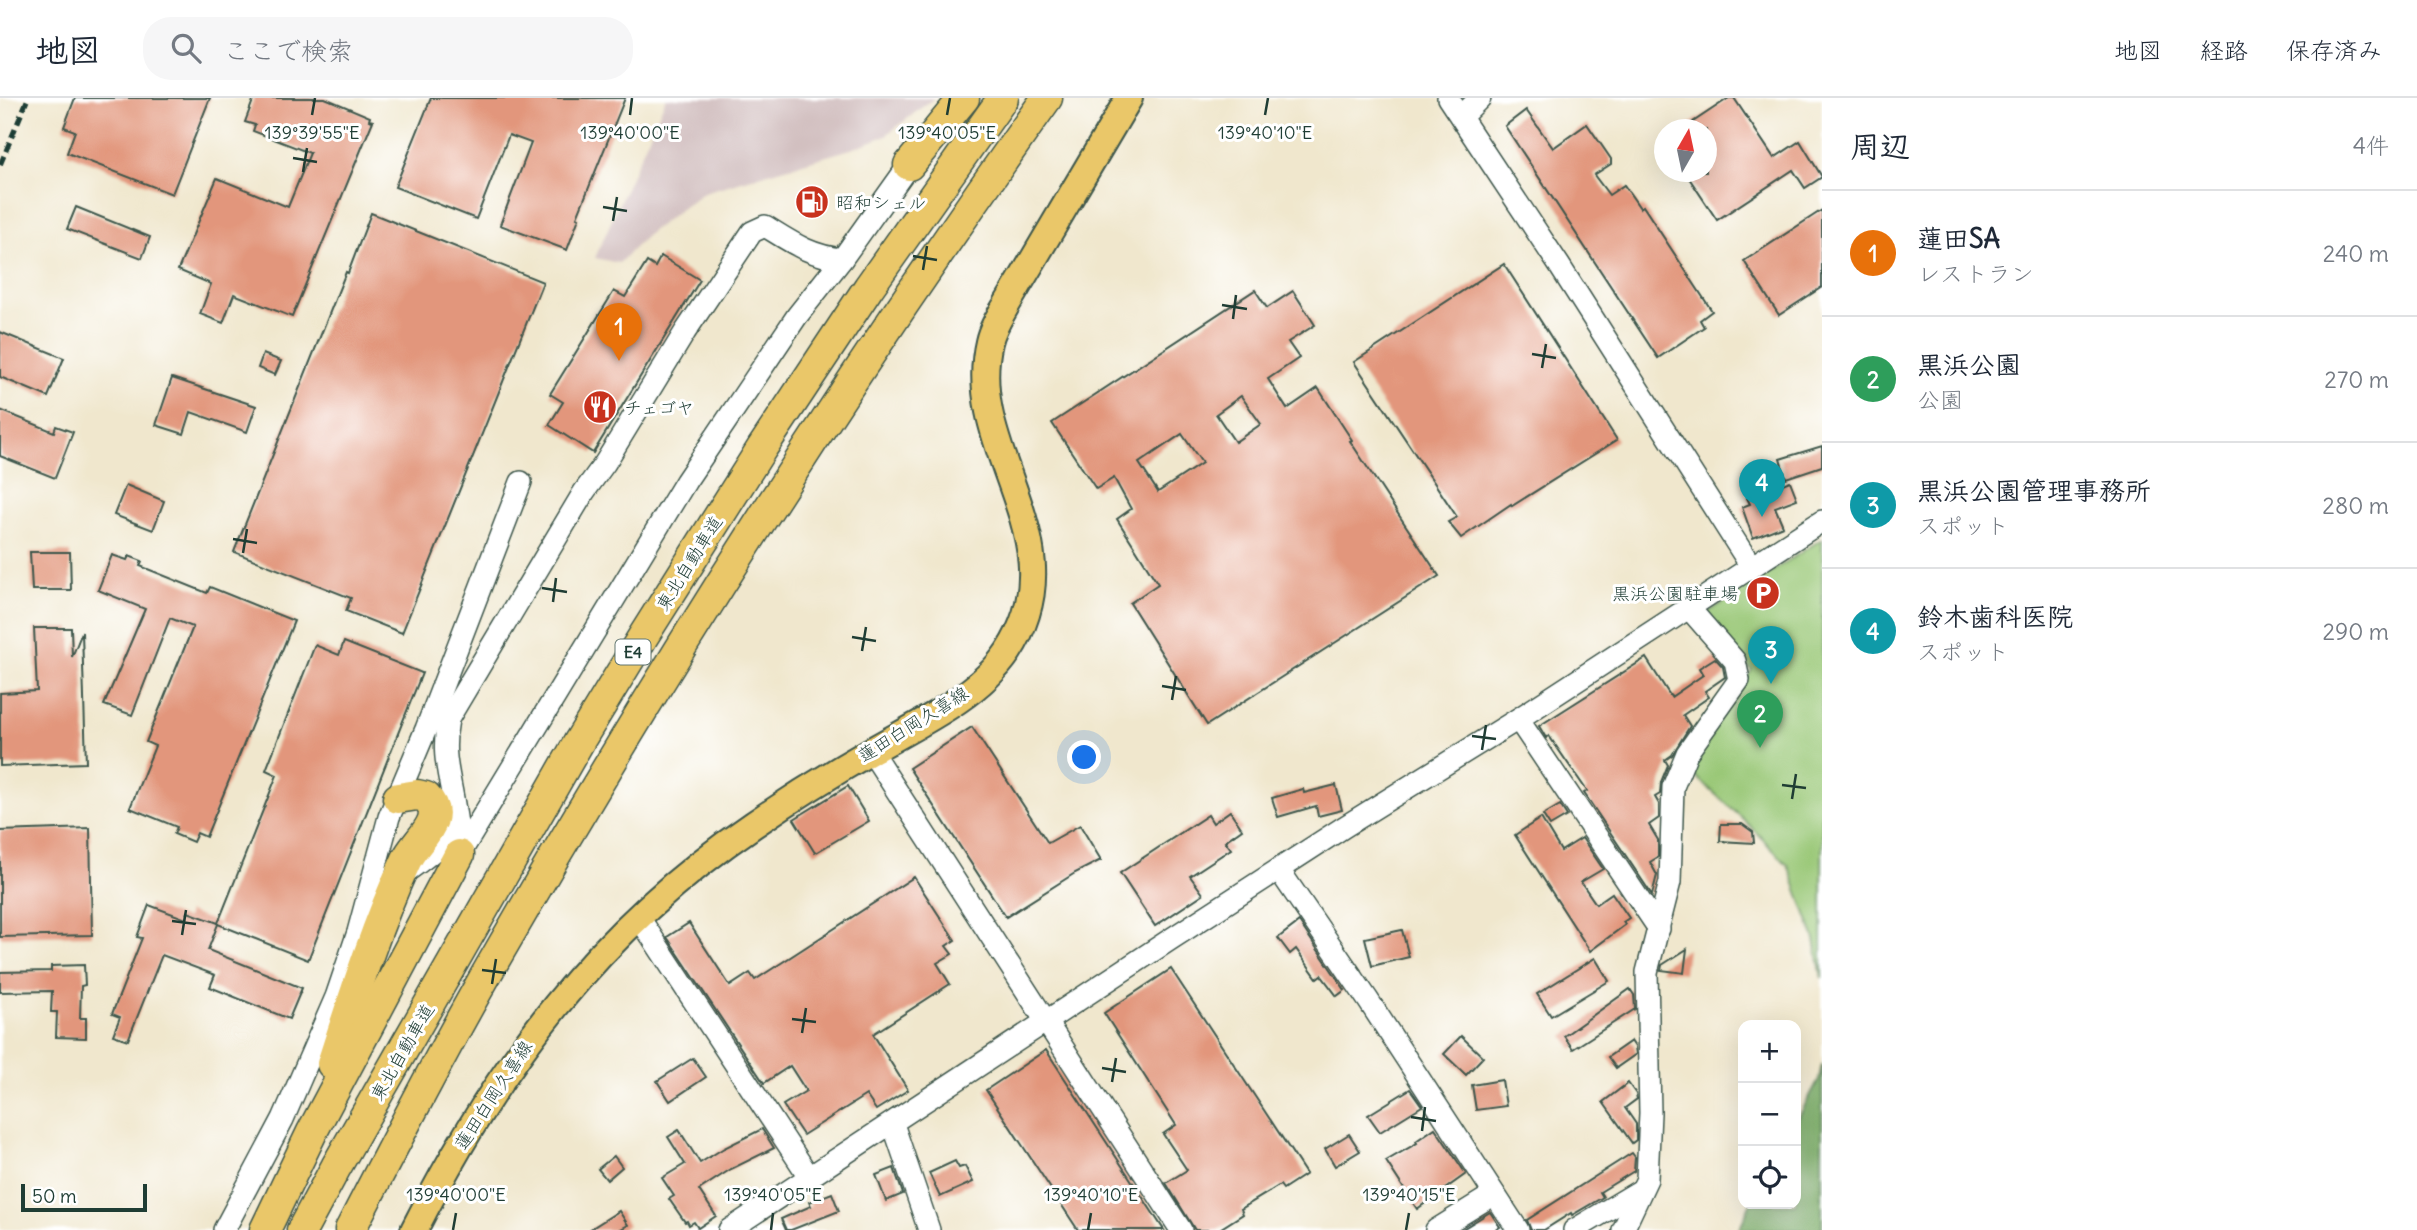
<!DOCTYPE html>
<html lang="ja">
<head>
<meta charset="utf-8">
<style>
	body { margin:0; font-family:Delius,"Klee One",sans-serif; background:#f6f6f7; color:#1f2937 }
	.controls { position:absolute; right:21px; bottom:21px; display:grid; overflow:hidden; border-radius:14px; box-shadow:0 7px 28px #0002 }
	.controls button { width:63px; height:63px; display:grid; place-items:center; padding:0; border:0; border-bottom:2px solid #e0e1e3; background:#fff; color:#1f2937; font:35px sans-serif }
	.compass { position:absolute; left:1654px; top:21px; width:63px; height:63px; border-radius:50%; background:#fff; box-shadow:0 7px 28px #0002; rotate:9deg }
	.scale { position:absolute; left:21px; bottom:18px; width:126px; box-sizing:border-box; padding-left:7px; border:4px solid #1f3d34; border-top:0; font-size:19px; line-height:24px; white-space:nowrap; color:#1f3d34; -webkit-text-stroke:5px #fff; paint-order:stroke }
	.you { position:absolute; left:1085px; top:660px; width:24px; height:24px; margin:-18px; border:5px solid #fff; border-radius:50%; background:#1a73e8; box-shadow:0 0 0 10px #1a73e833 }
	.badge { display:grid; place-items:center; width:46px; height:46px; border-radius:50%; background:#111827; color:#fff; font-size:23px; font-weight:700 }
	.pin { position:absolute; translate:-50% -58px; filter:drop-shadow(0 2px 4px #0008) }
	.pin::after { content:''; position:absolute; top:37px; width:24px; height:21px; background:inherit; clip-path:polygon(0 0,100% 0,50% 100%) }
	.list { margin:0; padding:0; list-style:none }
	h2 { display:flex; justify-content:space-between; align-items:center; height:91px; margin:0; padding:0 28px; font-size:30px }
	h2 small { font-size:23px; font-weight:400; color:#747a83 }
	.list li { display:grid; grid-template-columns:46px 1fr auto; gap:21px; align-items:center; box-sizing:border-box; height:126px; padding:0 28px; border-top:2px solid #e0e1e3 }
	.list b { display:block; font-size:26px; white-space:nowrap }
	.list p { margin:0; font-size:23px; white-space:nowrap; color:#747a83 }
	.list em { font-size:23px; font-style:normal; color:#747a83 }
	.icon { flex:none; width:38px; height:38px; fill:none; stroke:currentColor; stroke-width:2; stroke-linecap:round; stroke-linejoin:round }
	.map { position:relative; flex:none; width:1822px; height:1132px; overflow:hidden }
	header { display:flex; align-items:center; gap:42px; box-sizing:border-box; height:98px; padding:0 35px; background:#fff; border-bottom:2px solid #e0e1e3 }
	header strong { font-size:33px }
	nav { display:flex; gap:38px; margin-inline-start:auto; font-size:24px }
	.search { width:490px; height:63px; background:#f6f6f7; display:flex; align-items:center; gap:18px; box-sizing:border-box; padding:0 24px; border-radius:28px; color:#747a83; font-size:26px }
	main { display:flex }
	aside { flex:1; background:#fff }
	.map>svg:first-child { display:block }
</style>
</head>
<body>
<header>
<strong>地図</strong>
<div class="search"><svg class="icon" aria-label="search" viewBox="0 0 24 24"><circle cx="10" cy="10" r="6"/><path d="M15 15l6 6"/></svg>ここで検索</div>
<nav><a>地図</a><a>経路</a><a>保存済み</a></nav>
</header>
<main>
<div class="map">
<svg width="1822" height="1132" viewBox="0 0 1822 1132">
	<rect width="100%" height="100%" fill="#fff"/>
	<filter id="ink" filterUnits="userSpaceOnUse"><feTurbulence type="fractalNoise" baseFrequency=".0143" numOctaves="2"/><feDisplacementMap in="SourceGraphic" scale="14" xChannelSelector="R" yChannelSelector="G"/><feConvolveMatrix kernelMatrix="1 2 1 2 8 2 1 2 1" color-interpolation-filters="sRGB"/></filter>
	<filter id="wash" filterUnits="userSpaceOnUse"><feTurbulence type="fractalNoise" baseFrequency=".00686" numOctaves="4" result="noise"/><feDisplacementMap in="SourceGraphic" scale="28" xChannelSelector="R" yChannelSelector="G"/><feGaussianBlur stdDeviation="1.57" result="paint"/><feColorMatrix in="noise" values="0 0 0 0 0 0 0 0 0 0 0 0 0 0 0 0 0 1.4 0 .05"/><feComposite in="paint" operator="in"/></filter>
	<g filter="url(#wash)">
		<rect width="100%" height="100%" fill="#f0e7cd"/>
		<path fill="#d2bfc0" d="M666,0h268l-49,38 -34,13 -147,43 -54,40 -31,31 -24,-5z"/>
		<path fill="#9ac877" stroke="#5c8256" stroke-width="2" d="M1822,441v439l-7,-39 -27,-74 -48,-49 -53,-47 24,-43 41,-56 -50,-54z"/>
		<path fill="#7bac68" stroke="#4d744e" stroke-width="2" d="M1822,966v166h-83l11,-26h46v-82l23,-43z"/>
		<g id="blocks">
			<g fill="#e2967b" fill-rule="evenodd">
				<path d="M75,0h135l-38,96 -105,-41 8,-22 -11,-4z"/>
				<path d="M254,0h71l45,19 -1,3 4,1 -81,196 -58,-23 -11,29 -23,-9 11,-30 -33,-14 39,-92 71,29 22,-54 -57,-22 2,-6 -10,-3z"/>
				<path d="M431,0h194l-48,119 2,1 -12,32 -67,-25 31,-82 -22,-8 -33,84 -81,-32z"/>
				<path d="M1729,0h5l40,60 26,-17 22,36 -17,11 -12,-18 -76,50 -32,-48h21v-42h-25z"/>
				<path d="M1526,12l27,38 34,-24 24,35v5l-17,11 15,20 15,-10 16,23 3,-2 69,105 -12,9 4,7 -46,31 -153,-232z"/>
				<path d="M76,109l74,30 -8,21 -75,-29z"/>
				<path d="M1822,112v77l-43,28 -35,-54z"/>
				<path d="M371,115l172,69 -141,351 -56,-22 5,-13 -117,-46 112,-280 2,1z"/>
				<path d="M661,158l39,24 -107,173 -44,-28 14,-23 -13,-8 64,-103 11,6 22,-35 8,5z"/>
				<path d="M1504,166l113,176 -105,66 -1,-2 -50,34 -13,-16 9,-5 -103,-155z"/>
				<path d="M1255,192l12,18 26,-17 22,34 -27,17 11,16 -31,21 19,30 31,-21 34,52 -2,1 89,135 -232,149 -77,-122 28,-19 -41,-65 14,-10 -17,-31 -18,11 -44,-66zM1241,298l20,28 -26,18 -19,-28zM1182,336l20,29 -44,29 -19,-29z"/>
				<path d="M0,234l64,26 -16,39 -48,-20z"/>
				<path d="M263,256l18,7 -6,14 -17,-7z"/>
				<path d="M172,280l84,28 -9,26 -56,-20 -7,22 -28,-9z"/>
				<path d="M0,312l54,22 2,-6 17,6 -18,46 -55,-22z"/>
				<path d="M1822,348v20l-36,12 -6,-19z"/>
				<path d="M1790,383l7,18 -22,8 8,19 -30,12 -11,-31 8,-3 -3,-6z"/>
				<path d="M126,387l38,16 -11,29 -39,-15z"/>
				<path d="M30,454h40l1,38h-39z"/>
				<path d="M112,457l15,5 2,-4 13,5 -2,5 67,27 3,-6 84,34 -88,216 -9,-4 -4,9 -19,-8 3,-7 -47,-19 25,-62 -9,-4 47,-115 -23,-9 -38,97 -28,-10 41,-96 -47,-19z"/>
				<path d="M34,530h37l1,29 10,-25 4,131 -86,3v-73l37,-2z"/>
				<path d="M344,544l78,31 -114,287 -90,-36 -10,26 94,38 -13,31 -79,-32 5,-12 -53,-20 -34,85 -15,-5 7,-18 -8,-3 30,-76 -5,-1 12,-32 37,14 2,-7 30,11 59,-148 -11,-5 49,-125 24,10z"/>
				<path d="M1646,560l25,39 32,-22 -4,-7 16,-10 8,9 2,10 -20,14 4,6 -26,18 7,11 -18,29 -7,5 3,5 -7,17 -1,12 -5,3 4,7v14l-10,7 9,15v17l-8,5 7,13 -5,20 -68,-102 3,-2 -38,-55 -3,2 -7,-12z"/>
				<path d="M972,629l76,116 32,-18 21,35 -26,13 -69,44 -97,-149z"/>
				<path d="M1336,687l6,25 -24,6 -2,-10 -38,11 -6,-19 31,-9 1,4z"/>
				<path d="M848,688l21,35 -54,32 -21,-34z"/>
				<path d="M1560,707l7,11 -17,10 -7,-11z"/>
				<path d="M1230,713l12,18 -17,12 6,8 -41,27 13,18 -48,32 -35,-53 88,-58 5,8z"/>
				<path d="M1541,720l20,33 21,-13 21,31 -22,13 15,22 16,-11 17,25 -6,4 2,3 -35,26 -75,-116z"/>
				<path d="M1721,726h21l11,8 1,11 -34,-2z"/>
				<path d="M90,730l2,107 -92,2v-106z"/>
				<path d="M914,779l41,63 -9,6 6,8 -15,9 13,21 -77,50 35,56 -32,20 -10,-15 -63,40 -20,-30 23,-14 -16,-25 -26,17 -97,-146 22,-14 41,63 20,-13 5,7z"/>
				<path d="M1299,824l46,68 -8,6 -16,-21 -4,3 -21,-29 -6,5 -12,-16z"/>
				<path d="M1402,832l7,27 -37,9 -7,-28z"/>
				<path d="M1687,851l-3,24 -23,-3 1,-5z"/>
				<path d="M1595,860l14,23 -58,35 -14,-22z"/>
				<path d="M84,867l1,20 -4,1 -1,32h6v20l-30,-1 1,-25h-6l1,-21 -52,1v-20l51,-1v-5z"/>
				<path d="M1171,871l135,205 -23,15 -3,-4 -39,24 2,5 -25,16h-23l-29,-47 21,-13 -24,-36 13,-9 -72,-112z"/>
				<path d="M1630,891l4,6 1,14 -62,40 -9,-13z"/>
				<path d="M1461,938l22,21 -17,18 -22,-21z"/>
				<path d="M1631,943l4,6 1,7 -20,14 -8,-11z"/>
				<path d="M1046,952l118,180h-86l-92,-140z"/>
				<path d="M693,960l13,19 -36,24 -13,-20z"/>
				<path d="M1502,982l4,26 -30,4 -4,-25z"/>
				<path d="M1628,985l8,11 1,5 -12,9 11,16v16l-4,3 -29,-41z"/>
				<path d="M1410,991l12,17 -42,26 -12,-17z"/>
				<path d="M1435,1030l31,46 -49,35 -31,-48 31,-18 -1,-2z"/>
				<path d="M762,1031l12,19 -43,21 -32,21 17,26 -18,12 -4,-6 -5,3 -2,-4 -2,1 -16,-23 5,-3 -12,-18 23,-14 -17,-27 11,-7 21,33 24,-15z"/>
				<path d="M1349,1036l11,17 -25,15 -10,-17z"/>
				<path d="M1632,1055l3,4 -1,14 -34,21 3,5 -31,18 -1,-2 -27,17h-13l-4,-10z"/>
				<path d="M614,1058l8,11 -15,13 -9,-11z"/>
				<path d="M955,1063l4,7 6,-2 8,16 -33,15 -11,-24z"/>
				<path d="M894,1070l9,26 -17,7 -10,-26z"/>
				<path d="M832,1095l7,18 -48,19h-5l-5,-11 30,-13 -2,-4z"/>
				<path d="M619,1113l9,14 -9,5h-30z"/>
				<path d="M1490,1114l10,15 -5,3h-34z"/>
			</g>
		</g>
	</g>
	<g filter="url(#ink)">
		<use href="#blocks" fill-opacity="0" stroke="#3e564b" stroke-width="2"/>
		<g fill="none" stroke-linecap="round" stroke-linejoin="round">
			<g stroke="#3e564b" stroke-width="24">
				<g id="minor">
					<path d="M1448,0l111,167 192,301"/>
					<path d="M1461,19l19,-19"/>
					<path d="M1518,621l141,210"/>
					<path d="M871,653l310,479"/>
					<path d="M459,757l227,-374 111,-165 45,-57 67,-94"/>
					<path d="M459,757c-1,-14 -1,-29 -4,-44 -5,-37 -14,-53 -7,-92l136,-227 21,-29 80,-131 67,-100 13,-6c26,16 45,30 77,33"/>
					<path d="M1279,772l89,130 150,230"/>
					<path d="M402,777c31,-24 38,-22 53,-61"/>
					<path d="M638,818l172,262"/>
					<path d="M893,1026l36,106"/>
					<path d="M224,1132l59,-111 53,-122 22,-65 31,-115 37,-88 95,-247"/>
					<path d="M729,1132l442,-291 173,-112 174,-108 304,-198"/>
					<path d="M1436,1132l58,-36"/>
					<path d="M1574,1132l67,-40"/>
					<path d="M1623,1132l24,-51 3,-66 -3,-141 23,-90 3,-95 14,-34 52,-73 -4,-19 -47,-54"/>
				</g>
			</g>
			<g stroke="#3e564b" stroke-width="30">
				<path id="major" d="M414,1132c84,-166 184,-300 339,-405 38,-26 78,-51 118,-74 45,-26 107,-54 137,-99 73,-111 -45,-200 -19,-310 3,-14 11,-26 18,-38l122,-206"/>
			</g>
			<g stroke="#3e564b" stroke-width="33">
				<g id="highway">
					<path d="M909,67l55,-67"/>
					<path d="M332,966c22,-68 44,-138 74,-203 9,-21 43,-41 20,-64l-9,-2 -19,3"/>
					<path d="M265,1132l47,-98 147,-277"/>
					<path d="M302,1132l34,-63 244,-427 64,-105 118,-187 107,-161 134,-189"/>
					<path d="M350,1132c47,-91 94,-182 145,-271 170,-296 354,-584 552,-861"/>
				</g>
			</g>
			<use href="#minor" stroke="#fff" stroke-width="21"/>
			<use href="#major" stroke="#eac769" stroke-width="26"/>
			<use href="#highway" stroke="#eac769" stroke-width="30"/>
			<path stroke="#1f3d34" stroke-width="5" stroke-dasharray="10 5" stroke-linecap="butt" d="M0,67l28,-67"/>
		</g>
	</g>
	<path fill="none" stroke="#1f3d34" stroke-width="2.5" d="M312,17l3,-17M630,17l2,-17M947,17l3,-17M1265,17l3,-17M293,60l24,4M303,74l4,-24M603,109l24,4M613,123l4,-24M913,158l24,4M923,172l4,-24M1222,207l25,4M1233,221l3,-24M1532,256l24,4M1542,270l4,-24M233,441l24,4M243,455l4,-24M542,490l25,4M553,504l3,-24M852,539l24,4M862,553l4,-24M1162,588l24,4M1172,602l4,-24M1472,638l24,3M1482,652l4,-25M1782,687l24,3M1792,701l4,-25M172,823l24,3M182,837l4,-25M482,872l24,3M492,886l4,-25M792,921l24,3M802,935l4,-25M1102,970l24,4M1112,984l4,-24M1411,1019l25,4M1422,1033l3,-24M453,1132l3,-17M771,1132l2,-17M1088,1132l3,-17M1406,1132l3,-17"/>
	<defs>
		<g id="fuel-disc" transform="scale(1.75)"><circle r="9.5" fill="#c8321e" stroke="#fff"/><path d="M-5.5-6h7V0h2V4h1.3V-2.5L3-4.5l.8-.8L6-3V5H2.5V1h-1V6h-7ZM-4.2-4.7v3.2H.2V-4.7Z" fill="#fff"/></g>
		<g id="restaurant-disc" transform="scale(1.75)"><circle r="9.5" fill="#c8321e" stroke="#fff"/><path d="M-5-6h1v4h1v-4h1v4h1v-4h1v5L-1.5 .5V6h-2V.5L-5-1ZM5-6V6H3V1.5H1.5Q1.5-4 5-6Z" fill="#fff"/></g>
		<g id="parking-disc" transform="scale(1.75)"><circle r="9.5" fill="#c8321e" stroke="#fff"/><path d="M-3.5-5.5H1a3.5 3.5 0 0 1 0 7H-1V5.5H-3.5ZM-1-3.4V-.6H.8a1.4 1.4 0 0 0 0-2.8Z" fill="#fff"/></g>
	</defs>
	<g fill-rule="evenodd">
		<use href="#fuel-disc" x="812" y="104"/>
		<use href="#restaurant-disc" x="600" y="309"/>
		<use href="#parking-disc" x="1763" y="495"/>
	</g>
	<g text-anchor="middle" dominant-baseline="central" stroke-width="6" stroke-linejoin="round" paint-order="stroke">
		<rect fill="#fff" stroke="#627771" stroke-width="2" x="615.5" y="541.5" width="35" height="25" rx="5"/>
		<g font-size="16" font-weight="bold" fill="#1f3d34">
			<text x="633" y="554">E4</text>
		</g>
		<g font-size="18" fill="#1f3d34" stroke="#fff" text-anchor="start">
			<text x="836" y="104">昭和シェル</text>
			<text x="624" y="309">チェゴヤ</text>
			<text x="1738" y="495" text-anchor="end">黒浜公園駐車場</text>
		</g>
		<g font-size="18" fill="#1f3d34" stroke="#fff">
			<text transform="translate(689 465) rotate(-58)">東北自動車道</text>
			<text transform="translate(913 626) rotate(-32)">蓮田白岡久喜線</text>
			<text transform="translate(402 954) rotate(-60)">東北自動車道</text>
			<text transform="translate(493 997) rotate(-57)">蓮田白岡久喜線</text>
		</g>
	</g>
	<g font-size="18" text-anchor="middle" fill="#1f3d34" stroke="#fff" stroke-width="6" stroke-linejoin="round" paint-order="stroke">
		<text x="312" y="41">139°39'55"E</text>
		<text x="630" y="41">139°40'00"E</text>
		<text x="947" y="41">139°40'05"E</text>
		<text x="1265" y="41">139°40'10"E</text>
		<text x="456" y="1103">139°40'00"E</text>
		<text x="773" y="1103">139°40'05"E</text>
		<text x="1091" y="1103">139°40'10"E</text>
		<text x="1409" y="1103">139°40'15"E</text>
	</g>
</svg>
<div class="controls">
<button>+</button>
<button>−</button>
<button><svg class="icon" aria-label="locate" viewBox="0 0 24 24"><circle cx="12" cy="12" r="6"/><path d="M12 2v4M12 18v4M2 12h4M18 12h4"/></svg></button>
</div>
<svg class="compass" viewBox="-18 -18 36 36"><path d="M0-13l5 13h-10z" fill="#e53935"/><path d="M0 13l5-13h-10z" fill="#747a83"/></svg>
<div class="scale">50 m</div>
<div class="you"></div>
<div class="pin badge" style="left:619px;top:263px;background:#e8710a">1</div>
<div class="pin badge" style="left:1760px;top:650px;background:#2e9e5b">2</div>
<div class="pin badge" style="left:1771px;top:586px;background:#0f9aa8">3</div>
<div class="pin badge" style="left:1762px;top:419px;background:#0f9aa8">4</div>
</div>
<aside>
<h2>周辺<small>4件</small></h2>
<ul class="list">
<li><span class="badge" style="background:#e8710a">1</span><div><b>蓮田SA</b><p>レストラン</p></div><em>240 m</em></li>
<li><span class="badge" style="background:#2e9e5b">2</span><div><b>黒浜公園</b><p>公園</p></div><em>270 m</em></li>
<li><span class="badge" style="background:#0f9aa8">3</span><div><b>黒浜公園管理事務所</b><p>スポット</p></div><em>280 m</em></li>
<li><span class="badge" style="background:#0f9aa8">4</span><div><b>鈴木歯科医院</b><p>スポット</p></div><em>290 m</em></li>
</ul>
</aside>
</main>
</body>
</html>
